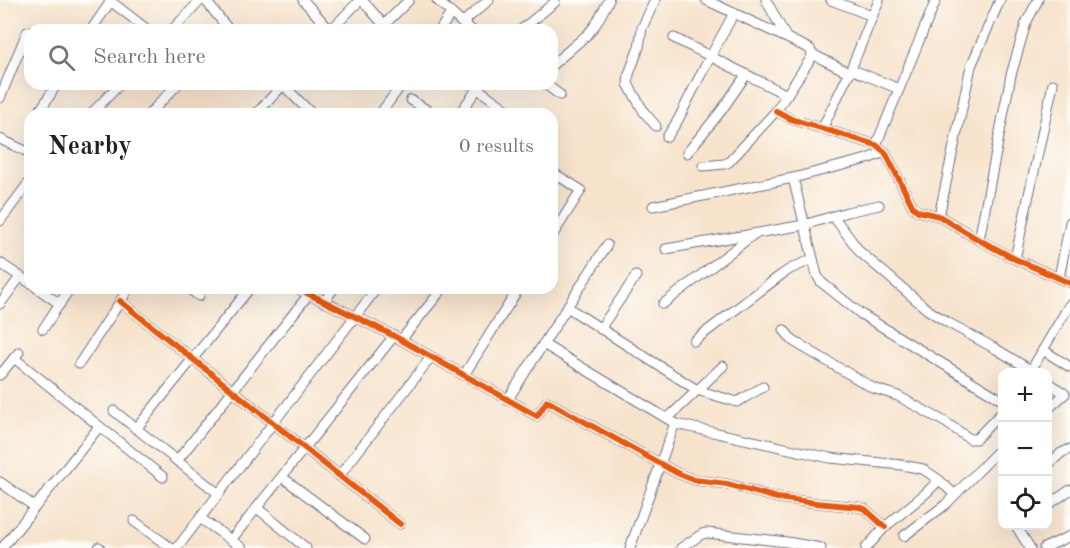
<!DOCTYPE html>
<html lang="en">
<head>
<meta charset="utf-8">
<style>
	body { margin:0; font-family:"Old Standard TT",serif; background:#f2f2f2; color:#202124 }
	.controls { position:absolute; right:18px; bottom:18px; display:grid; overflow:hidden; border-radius:12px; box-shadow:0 6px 24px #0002 }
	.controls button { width:54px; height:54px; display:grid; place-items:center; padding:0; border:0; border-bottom:2px solid #e0e0e0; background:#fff; color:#202124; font:30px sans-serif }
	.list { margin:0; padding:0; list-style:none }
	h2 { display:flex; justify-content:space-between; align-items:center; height:78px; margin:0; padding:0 24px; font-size:26px }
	h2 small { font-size:20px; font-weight:400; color:#757577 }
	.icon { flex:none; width:33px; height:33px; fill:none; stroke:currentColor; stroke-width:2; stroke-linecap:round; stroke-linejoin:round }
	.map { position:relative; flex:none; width:1070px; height:548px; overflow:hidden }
	.search { position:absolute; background:#fff; box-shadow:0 6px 24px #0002; left:24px; top:24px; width:534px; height:66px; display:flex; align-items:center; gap:15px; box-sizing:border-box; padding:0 21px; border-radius:18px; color:#757577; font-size:22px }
	.panel { position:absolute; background:#fff; box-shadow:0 6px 24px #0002; left:24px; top:108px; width:534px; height:186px; border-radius:18px }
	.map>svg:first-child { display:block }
</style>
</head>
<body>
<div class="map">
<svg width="1070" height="548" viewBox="0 0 1070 548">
	<rect width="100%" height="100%" fill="#fdfcf7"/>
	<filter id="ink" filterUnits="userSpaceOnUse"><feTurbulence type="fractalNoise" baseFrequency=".0167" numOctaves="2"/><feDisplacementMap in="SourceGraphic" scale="12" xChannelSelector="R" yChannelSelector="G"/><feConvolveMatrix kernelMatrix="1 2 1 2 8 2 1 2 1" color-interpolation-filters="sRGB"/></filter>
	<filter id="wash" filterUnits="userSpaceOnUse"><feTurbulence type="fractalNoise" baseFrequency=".008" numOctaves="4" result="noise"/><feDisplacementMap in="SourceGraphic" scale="24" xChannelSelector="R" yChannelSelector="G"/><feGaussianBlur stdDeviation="1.35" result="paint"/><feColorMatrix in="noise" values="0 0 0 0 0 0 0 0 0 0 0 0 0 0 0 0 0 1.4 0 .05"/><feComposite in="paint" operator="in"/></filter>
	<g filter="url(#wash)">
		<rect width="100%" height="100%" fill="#f7e3cc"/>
	</g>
	<g filter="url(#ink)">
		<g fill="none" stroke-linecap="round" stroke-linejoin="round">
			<g stroke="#686e84" stroke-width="11">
				<g id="street">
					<path d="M109,0l39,30"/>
					<path d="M205,0l24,30"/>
					<path d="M303,0l27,30"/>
					<path d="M362,0l22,25 25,-25"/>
					<path d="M437,0l25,23 10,7"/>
					<path d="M655,0l-13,28 -3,19 -10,27 -1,10 16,28 12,14"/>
					<path d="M766,0l20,37"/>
					<path d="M831,0l41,16"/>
					<path d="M462,23l27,-23"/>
					<path d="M91,30l20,-29"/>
					<path d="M172,30l29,-30"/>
					<path d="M331,30l29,-30"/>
					<path d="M440,30l11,-17"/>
					<path d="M521,30l34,-28"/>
					<path d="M674,38l113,57"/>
					<path d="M812,54l38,19"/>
					<path d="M552,65l36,-31 8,-10 13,-24"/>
					<path d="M851,69l48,20"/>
					<path d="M282,84l30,30"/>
					<path d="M471,84l42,30"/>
					<path d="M545,84l15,11"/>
					<path d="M0,98l27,-66 3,-1"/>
					<path d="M411,100l22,14"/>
					<path d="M776,111l15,8 85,26 9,7 28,55 5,4 21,5 40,24 36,19 55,24"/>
					<path d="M38,114l19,-30"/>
					<path d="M91,114l29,-30"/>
					<path d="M149,114l29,-30"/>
					<path d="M256,114l28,-30"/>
					<path d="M380,114l22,-30"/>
					<path d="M459,114l22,-30"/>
					<path d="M822,129l29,-60 28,-69"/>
					<path d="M667,137l11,-17 22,-44 34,-63"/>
					<path d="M0,139l30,14"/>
					<path d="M876,145l60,-145"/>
					<path d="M687,153l34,-42 25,-36"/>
					<path d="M703,166l21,-2 5,-2 47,-51 35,-53 1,-4 -2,-5 -104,-49"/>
					<path d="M552,172l29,18 -29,46"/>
					<path d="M793,178l24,97 4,7 40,32 141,86"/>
					<path d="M653,206l140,-28 74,-19 18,-7"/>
					<path d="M833,216l27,36 68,58 19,12 49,27 38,23"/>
					<path d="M939,216l32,-150 29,-66"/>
					<path d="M0,221l30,-40"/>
					<path d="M979,240l32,-165 15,-52 12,-23"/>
					<path d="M666,249l138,-24 43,-13 32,-7"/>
					<path d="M1015,259l38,-175"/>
					<path d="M0,263l30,20"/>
					<path d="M1059,278l11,-56"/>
					<path d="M37,288l23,16"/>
					<path d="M188,288l11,8"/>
					<path d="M297,288l97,48 143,80 10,-15 130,72 17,7 33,4 50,14 39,5 43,4 6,2 20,18"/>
					<path d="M120,301l280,223"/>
					<path d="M324,302l10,-14"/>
					<path d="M0,304l20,-27"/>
					<path d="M663,304l90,-69"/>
					<path d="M567,307l130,83 40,12 26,-15"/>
					<path d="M43,329l27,-41"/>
					<path d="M600,329l36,-53"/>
					<path d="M784,330l9,11 80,47 25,8 47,26 25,17h6l26,-27"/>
					<path d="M401,340l42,-52"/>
					<path d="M694,341l87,-66 9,-6 23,-10"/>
					<path d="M543,344l133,80 154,34 72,7 21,4 16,11 16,15"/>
					<path d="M1043,350l27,17"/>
					<path d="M14,358l149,119"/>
					<path d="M79,364l50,-76"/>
					<path d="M1030,372l40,-68"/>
					<path d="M0,375l19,-23"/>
					<path d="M464,375l55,-87"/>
					<path d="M1048,382l17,12 -17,15"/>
					<path d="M508,399l99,-154"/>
					<path d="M114,411l105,83"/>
					<path d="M668,418l55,-52"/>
					<path d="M136,429l114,-141"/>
					<path d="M177,461l132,-167"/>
					<path d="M1048,465l13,-12 9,-4"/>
					<path d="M339,476l92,-119"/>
					<path d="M282,477l83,62"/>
					<path d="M0,482l35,25"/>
					<path d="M1048,505l22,-15"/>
					<path d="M257,508l49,40"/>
					<path d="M200,518l42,30"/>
					<path d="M134,521l37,27"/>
					<path d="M1016,526l14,22"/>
					<path d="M904,536l41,-31 57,-58"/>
					<path d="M231,540l163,-204"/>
					<path d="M3,547l96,-120"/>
					<path d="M99,547l1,1"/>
					<path d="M177,548l200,-260"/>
					<path d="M630,548l45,-125"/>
					<path d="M681,548l21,-14 5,-1 80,9 34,6"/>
					<path d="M866,548l19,-21 41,-34 13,-13"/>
					<path d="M1044,548l26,-12"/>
				</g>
			</g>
			<use href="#street" stroke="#fff" stroke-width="9"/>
			<g stroke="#fdfcf7" stroke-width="10">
				<g id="cycleway">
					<path d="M776,111l15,8 85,26 9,7 28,55 5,4 21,5 40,24 36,19 55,24"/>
					<path d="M297,288l97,48 143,80 10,-15 130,72 17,7 33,4 50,14 39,5 43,4 6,2 20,18"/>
					<path d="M120,301l280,223"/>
				</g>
			</g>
			<use href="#cycleway" stroke="#e8590c" stroke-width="6"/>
		</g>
	</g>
</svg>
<div class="controls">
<button>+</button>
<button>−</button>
<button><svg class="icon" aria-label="locate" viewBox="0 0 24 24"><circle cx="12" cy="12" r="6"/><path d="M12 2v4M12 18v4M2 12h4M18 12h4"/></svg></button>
</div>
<div class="search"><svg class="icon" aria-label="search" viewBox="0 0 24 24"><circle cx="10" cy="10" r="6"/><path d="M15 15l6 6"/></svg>Search here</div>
<section class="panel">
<h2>Nearby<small>0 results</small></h2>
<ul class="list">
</ul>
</section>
</div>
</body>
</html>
